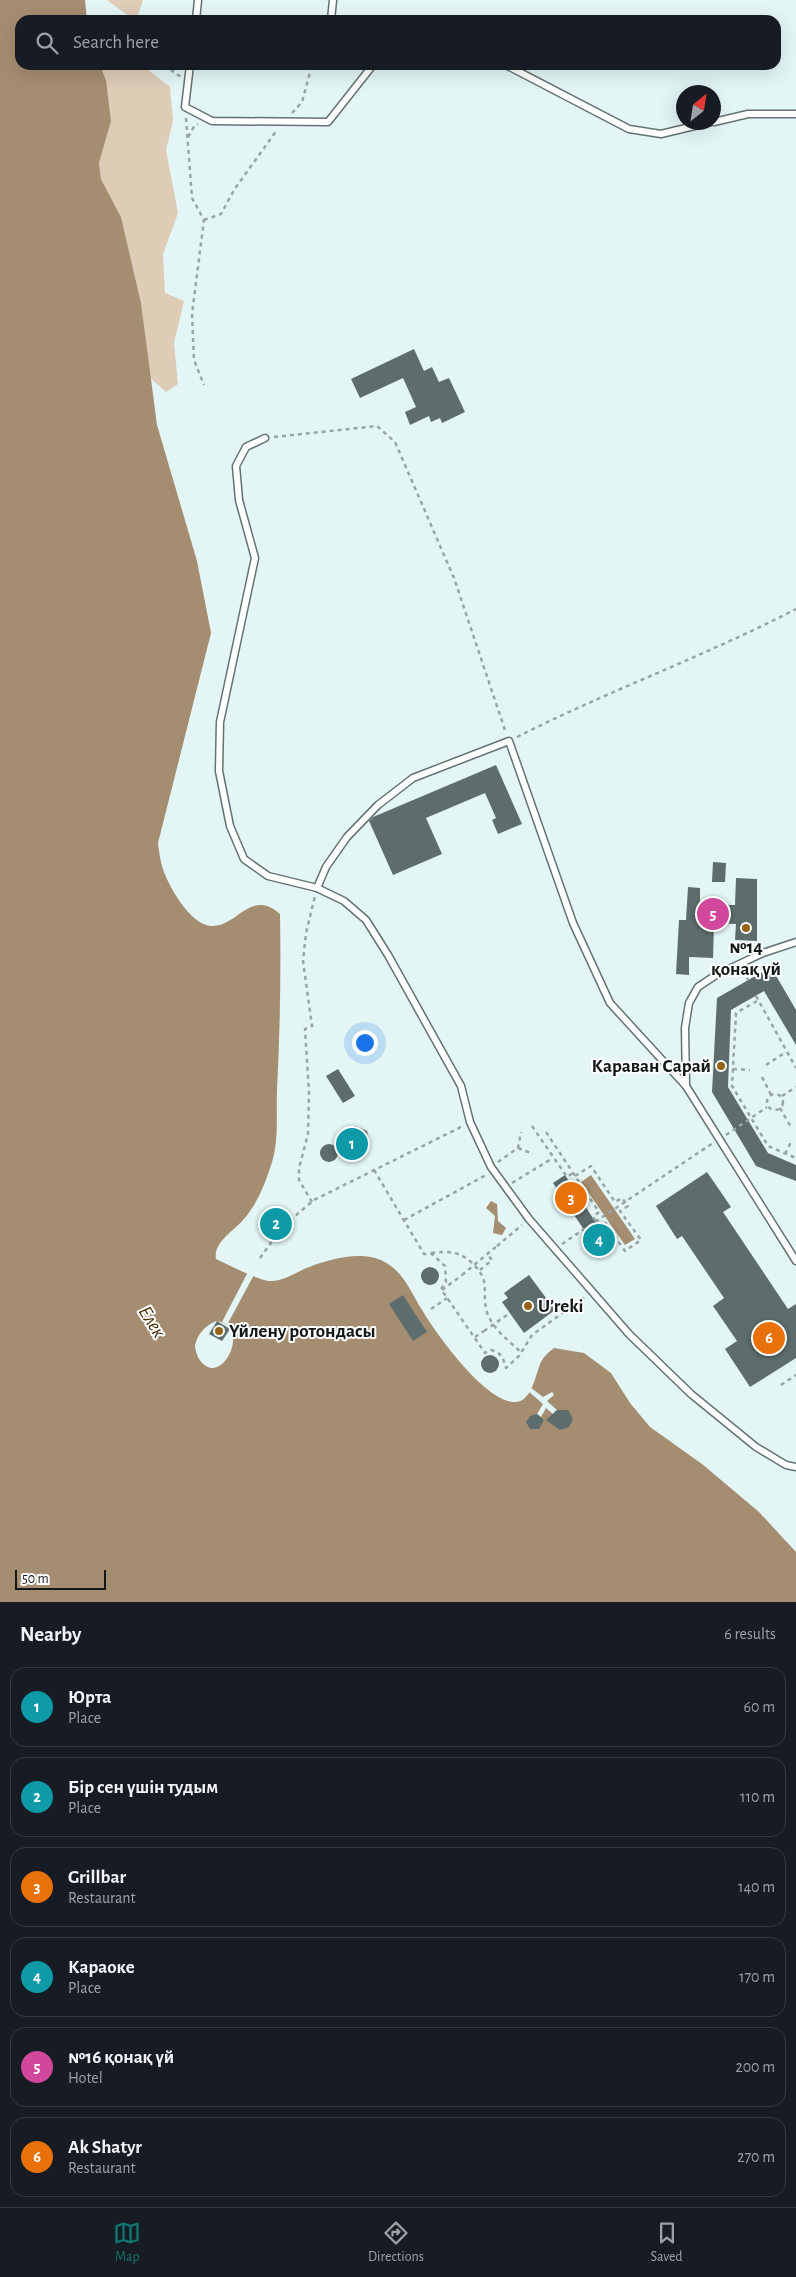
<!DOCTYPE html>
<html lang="en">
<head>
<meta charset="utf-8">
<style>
	body { margin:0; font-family:"Alegreya Sans",sans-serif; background:#20242c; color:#f1f3f6 }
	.compass { position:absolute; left:676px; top:85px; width:45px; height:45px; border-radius:50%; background:#171b24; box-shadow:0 5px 20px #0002; rotate:30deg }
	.scale { position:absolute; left:15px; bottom:12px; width:91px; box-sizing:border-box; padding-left:5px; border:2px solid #121818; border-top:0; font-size:14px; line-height:18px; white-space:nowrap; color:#121818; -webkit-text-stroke:4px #fff; paint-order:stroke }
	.you { position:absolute; left:364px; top:1042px; width:18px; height:18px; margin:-12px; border:4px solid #fff; border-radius:50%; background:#1a73e8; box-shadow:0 0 0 8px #1a73e833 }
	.badge { display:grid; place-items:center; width:32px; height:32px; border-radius:50%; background:#0f766e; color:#fff; font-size:16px; font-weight:700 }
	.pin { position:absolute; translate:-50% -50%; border:2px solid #fff; box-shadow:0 1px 5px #0006 }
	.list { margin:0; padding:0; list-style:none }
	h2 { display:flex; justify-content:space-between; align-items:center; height:65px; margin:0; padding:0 20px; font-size:21px }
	h2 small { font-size:16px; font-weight:400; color:#9ea1a6 }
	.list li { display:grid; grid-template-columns:32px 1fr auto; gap:15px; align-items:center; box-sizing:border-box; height:80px; margin:0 10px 10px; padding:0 10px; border:1px solid #363941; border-radius:15px }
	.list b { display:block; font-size:19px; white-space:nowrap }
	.list p { margin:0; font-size:16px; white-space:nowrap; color:#9ea1a6 }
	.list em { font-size:16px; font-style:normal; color:#9ea1a6 }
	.icon { flex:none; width:28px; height:28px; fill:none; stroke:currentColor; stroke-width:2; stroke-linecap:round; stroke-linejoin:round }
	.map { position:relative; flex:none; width:796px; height:1602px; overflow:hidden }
	.search { position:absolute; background:#171b24; box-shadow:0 5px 20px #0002; left:15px; right:15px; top:15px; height:55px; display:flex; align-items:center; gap:12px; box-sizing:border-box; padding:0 18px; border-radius:15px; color:#9ea1a6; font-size:19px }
	.sheet { height:605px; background:#171b24 }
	nav { display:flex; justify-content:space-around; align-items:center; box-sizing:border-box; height:70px; border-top:1px solid #363941; background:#171b24; font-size:14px; color:#9ea1a6 }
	nav a { display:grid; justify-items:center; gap:2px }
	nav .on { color:#0f766e }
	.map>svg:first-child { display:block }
</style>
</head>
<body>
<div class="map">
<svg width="796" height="1602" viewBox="0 0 796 1602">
	<rect width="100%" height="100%" fill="#e3f5f5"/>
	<g fill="#deccb7">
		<path d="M107,0h36l-7,20h-2z"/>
		<path d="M100,65h42l28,22 3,34 -7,29 12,63 -15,41 2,39 19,8 -10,42 4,41 -12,8 -16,-14 -9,-75 -20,-86 -20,-38 -2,-16 12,-42 -5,-41z"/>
	</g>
	<g fill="#a58d71" fill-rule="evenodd">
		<path d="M0,0h85l2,20h-67v45h80l6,15 5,41 -12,42 2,16 20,38 20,86 16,122 40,136 14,72 -53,210c1,8 2,16 4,23 5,18 28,59 49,60 27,1 39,-38 69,-12 1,59 0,117 -3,176 -1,23 2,50 -5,72 -7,22 -14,41 -29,58 -9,11 -30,22 -27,39 13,6 40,20 53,22 12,1 25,-7 35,-12 24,-10 61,-21 84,-5 17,11 24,30 34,46 15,25 61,89 91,92 19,2 22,-27 28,-40 3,-6 8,-10 13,-14l30,5 27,20 19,30 20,24 52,37 57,48 37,40v50h-796zM216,1321c34,4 10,58 -10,45 -7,-4 -10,-12 -11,-20 2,-12 10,-20 21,-25z"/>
		<path d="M591,1175l44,64 -10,6 -44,-63z"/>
		<path d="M491,1201l6,3 1,17 8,7 -4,7 -9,-2 2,-17 -9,-8z"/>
	</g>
	<g fill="#e3f5f5">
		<path d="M249,1270l6,3 -28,52 -5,-3z"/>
		<path d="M530,1387l13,10 9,-5 2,3 -7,6 10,9 -4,4 -7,-6 -5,9 -4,-3 6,-10 -15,-13z"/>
	</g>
	<g fill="#5d6d6d">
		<path d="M414,349l10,22 8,-4 7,15 10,-4 16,34 -23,11 -2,-5 -9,4 -2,-6 -19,9 -5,-13 11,-5 -13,-29 -43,20 -9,-19z"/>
		<path d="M496,765l26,59 -24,10 -6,-14 4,-2 -11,-25 -59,25 16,36 -49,21 -24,-54 4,-4z"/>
		<path d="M713,862l13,1 -1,19h-13z"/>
		<path d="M736,878l21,1v62l-22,-1 1,-16 -22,-1 -1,35 -24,-1v18l-13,-1 3,-54h7l2,-33 12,1v16l35,1z"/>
		<path d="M771,967l25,43v35l-32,-54 -33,19 -3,77 40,66 28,12v16l-40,-15 -44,-74 5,-94z"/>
		<path d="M338,1069l17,27 -12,7 -17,-27z"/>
		<path d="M356,1126l11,5 2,8 -3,8 -12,4 -20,-6 9,-5 5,-11z"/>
		<circle cx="329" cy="1153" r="9"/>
		<path d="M707,1172l24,35 -8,5 65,97 8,-5v54l-46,29 -25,-38 12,-8 -24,-35 11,-8 -42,-62 -5,3 -21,-33z"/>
		<path d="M565,1175l46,71 -11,8 -47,-71z"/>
		<circle cx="430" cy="1276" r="9"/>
		<path d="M529,1275l26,35 -31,23 -22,-31 6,-4 -4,-5z"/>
		<path d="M403,1295l24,37 -14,9 -24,-37z"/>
		<path d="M217,1321l13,8 -8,12 -13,-7z"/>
		<circle cx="490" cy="1364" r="9"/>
		<path d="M557,1410h11l5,9 -4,8 -9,3 -14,-10z"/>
		<path d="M537,1414l7,6 -5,9h-9l-4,-7 4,-6z"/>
	</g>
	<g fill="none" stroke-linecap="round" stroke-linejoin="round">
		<g stroke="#637373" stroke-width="9">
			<g id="service">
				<path d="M196,20l2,-20"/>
				<path d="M331,20l2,-20"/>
				<path d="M190,65l-5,42 27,14 116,1 45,-57"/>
				<path d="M506,65l123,64 32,5 50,-12"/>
				<path d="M714,122l34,-8h48"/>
				<path d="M265,438l-19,9 -10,19 3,34 16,58 -35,164 -1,49 11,55 14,33 24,17 49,12 27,13 22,19 22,35 73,131 9,36 21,45 38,52 100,115 62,60 65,53 30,18 10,2"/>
				<path d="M317,888l9,-21 21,-30 31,-32 35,-27 96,-37 64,182 37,80 76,83"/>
				<path d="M796,942l-33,11 -47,22 -18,12 -9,16 -4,25 1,58 110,175"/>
			</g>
		</g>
		<g stroke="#97a5a5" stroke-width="2.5" stroke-dasharray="4 4" stroke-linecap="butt">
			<path d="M164,65l17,12"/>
			<path d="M292,113l10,-11 10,-37"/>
			<path d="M186,118l6,80 12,22 -12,94 2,46 10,25"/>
			<path d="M188,137l7,-12 3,-1"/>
			<path d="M204,220l17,-6 13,-24 43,-60"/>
			<path d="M274,437l103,-11 18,16 59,136 52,155"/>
			<path d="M517,737c91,-46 188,-81 279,-128"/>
			<path d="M743,971l5,9"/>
			<path d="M756,996l40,72"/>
			<path d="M757,1001l-21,12 -4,73 36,60 28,12"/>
			<path d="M766,1065l20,-13"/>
			<path d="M733,1069l17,1"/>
			<path d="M762,1077l9,18"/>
			<circle cx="775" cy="1102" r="8"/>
			<path d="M782,1096l14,-9"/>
			<path d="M780,1108l11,19"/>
			<path d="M532,1126l35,51 6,-4"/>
			<path d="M546,1132l53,80 -6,5 3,4"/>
			<path d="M726,1135l41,-28"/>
			<path d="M518,1148l15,6"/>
			<path d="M785,1154l7,-14"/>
			<path d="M498,1162l20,-14 3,-16"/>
			<path d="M374,1170l50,84h8l13,12 1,16 -5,7 44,64 6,-3c11,3 12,8 15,18l13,-12 13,-21 54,-39"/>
			<path d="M575,1176l16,-10 24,36 7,-4 6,8 -8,5 21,29 -16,11 -21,-30 -5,4 -3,-4"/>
			<path d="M512,1183l41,-25"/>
			<path d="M312,1202l-13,-22v-12l9,-34 1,-41 -4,-64 7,-3 -9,-65 3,-28 9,-37"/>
			<path d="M404,1220l82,-45"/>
			<path d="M562,1244l151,-101"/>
			<path d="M497,1246l25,-21"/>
			<path d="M431,1253c18,-2 29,-2 42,11 5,5 9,10 11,17 2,11 -1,22 4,34 6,15 21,26 33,37"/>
			<path d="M260,1258l23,-32 31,-26 149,-74"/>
			<path d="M480,1270l12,-10 -5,-6"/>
			<path d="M442,1290l20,-15"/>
			<path d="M431,1309l16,-11"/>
			<path d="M475,1337l9,-6"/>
			<path d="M781,1385l15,-10"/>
		</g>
		<use href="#service" stroke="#fff" stroke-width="6"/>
		<g stroke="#97a5a5" stroke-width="2.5" stroke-dasharray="4 4" stroke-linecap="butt">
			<path d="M462,1275l35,-29"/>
			<path d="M484,1331l23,-16"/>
		</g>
	</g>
	<g fill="#956315" stroke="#fff" stroke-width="2">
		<circle cx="746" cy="928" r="5"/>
		<circle cx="721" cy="1066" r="5"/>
		<circle cx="528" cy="1306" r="5"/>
		<circle cx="219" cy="1331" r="5"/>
	</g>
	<g text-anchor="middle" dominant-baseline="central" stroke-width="4" stroke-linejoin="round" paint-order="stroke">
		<g font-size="19" font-weight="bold" fill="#121818" stroke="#fff" text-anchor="start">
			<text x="746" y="947" text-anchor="middle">№14<tspan x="746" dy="22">қонақ үй</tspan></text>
			<text x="711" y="1066" text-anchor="end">Караван Сарай</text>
			<text x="538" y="1306">U’reki</text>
			<text x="229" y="1331">Үйлену ротондaсы</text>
		</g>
		<g font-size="20" font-style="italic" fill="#472d06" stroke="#fff">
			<text transform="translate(152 1322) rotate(58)">Елек</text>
		</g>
	</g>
</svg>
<svg class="compass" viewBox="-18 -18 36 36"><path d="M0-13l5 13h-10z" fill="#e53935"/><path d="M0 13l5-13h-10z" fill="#9ea1a6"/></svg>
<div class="scale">50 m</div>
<div class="you"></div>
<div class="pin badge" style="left:352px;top:1144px;background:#0f9aa8">1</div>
<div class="pin badge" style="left:276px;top:1224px;background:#0f9aa8">2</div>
<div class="pin badge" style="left:571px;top:1198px;background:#e8710a">3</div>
<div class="pin badge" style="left:599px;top:1240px;background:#0f9aa8">4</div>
<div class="pin badge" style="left:713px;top:914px;background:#d1479c">5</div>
<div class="pin badge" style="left:769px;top:1338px;background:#e8710a">6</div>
<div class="search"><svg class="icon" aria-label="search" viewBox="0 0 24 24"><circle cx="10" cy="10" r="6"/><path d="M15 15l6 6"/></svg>Search here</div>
</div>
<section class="sheet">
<h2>Nearby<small>6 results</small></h2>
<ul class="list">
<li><span class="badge" style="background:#0f9aa8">1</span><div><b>Юрта</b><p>Place</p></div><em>60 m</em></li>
<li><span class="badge" style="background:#0f9aa8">2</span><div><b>Бір сен үшін тудым</b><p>Place</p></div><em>110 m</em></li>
<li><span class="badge" style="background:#e8710a">3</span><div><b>Grillbar</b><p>Restaurant</p></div><em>140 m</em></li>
<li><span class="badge" style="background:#0f9aa8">4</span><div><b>Караоке</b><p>Place</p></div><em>170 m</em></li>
<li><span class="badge" style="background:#d1479c">5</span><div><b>№16 қонақ үй</b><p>Hotel</p></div><em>200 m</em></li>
<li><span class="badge" style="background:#e8710a">6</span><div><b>Ak Shatyr</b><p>Restaurant</p></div><em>270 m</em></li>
</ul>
</section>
<nav>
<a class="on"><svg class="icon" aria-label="map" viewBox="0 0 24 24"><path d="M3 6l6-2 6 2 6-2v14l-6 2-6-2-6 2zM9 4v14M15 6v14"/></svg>Map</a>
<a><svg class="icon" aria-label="directions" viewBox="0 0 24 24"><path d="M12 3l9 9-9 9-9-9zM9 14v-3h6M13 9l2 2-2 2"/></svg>Directions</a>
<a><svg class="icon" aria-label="saved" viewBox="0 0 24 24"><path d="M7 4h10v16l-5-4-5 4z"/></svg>Saved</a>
</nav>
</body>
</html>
